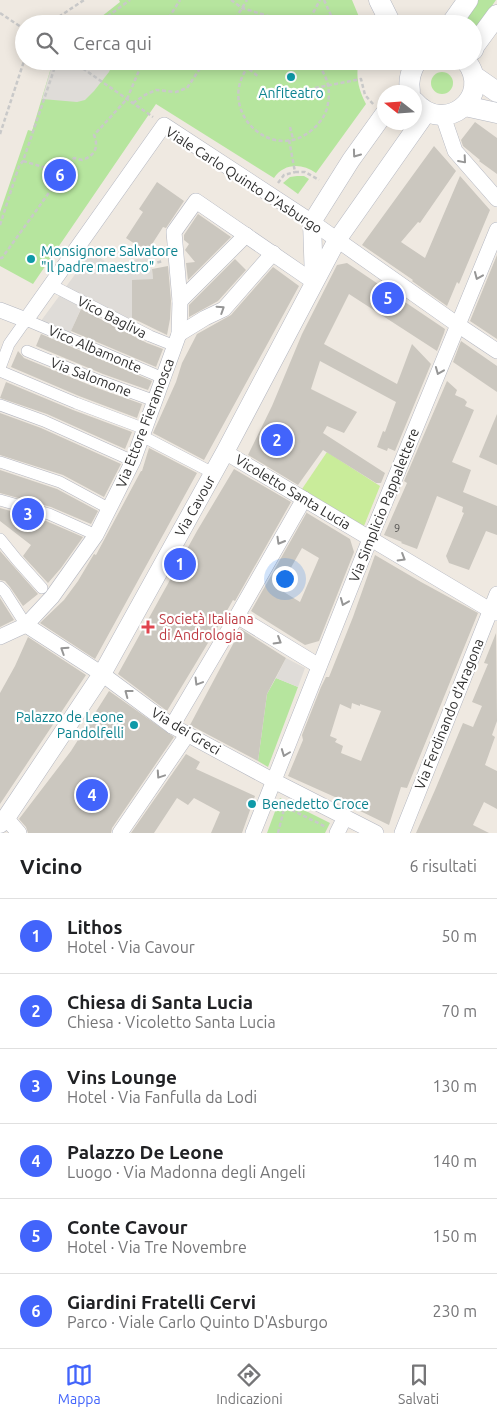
<!DOCTYPE html>
<html lang="it">
<head>
<meta charset="utf-8">
<style>
	body { margin:0; font-family:Ubuntu,sans-serif; background:#f2f2f2; color:#202124 }
	.compass { position:absolute; left:377px; top:85px; width:45px; height:45px; border-radius:50%; background:#fff; box-shadow:0 2px 12px #0003; rotate:287deg }
	.you { position:absolute; left:284px; top:578px; width:18px; height:18px; margin:-12px; border:4px solid #fff; border-radius:50%; background:#1a73e8; box-shadow:0 0 0 8px #1a73e833 }
	.badge { display:grid; place-items:center; width:32px; height:32px; border-radius:50%; background:#4264fb; color:#fff; font-size:16px; font-weight:700 }
	.pin { position:absolute; translate:-50% -50%; border:2px solid #fff; box-shadow:0 1px 5px #0006 }
	.list { margin:0; padding:0; list-style:none }
	h2 { display:flex; justify-content:space-between; align-items:center; height:65px; margin:0; padding:0 20px; font-size:21px }
	h2 small { font-size:16px; font-weight:400; color:#757577 }
	.list li { display:grid; grid-template-columns:32px 1fr auto; gap:15px; align-items:center; box-sizing:border-box; height:75px; padding:0 20px; border-top:1px solid #e0e0e0 }
	.list b { display:block; font-size:19px; white-space:nowrap }
	.list p { margin:0; font-size:16px; white-space:nowrap; color:#757577 }
	.list em { font-size:16px; font-style:normal; color:#757577 }
	.icon { flex:none; width:28px; height:28px; fill:none; stroke:currentColor; stroke-width:2; stroke-linecap:round; stroke-linejoin:round }
	.map { position:relative; flex:none; width:497px; height:833px; overflow:hidden }
	.search { position:absolute; background:#fff; box-shadow:0 2px 12px #0003; left:15px; right:15px; top:15px; height:55px; display:flex; align-items:center; gap:12px; box-sizing:border-box; padding:0 18px; border-radius:28px; color:#757577; font-size:19px }
	.sheet { height:515px; background:#fff }
	nav { display:flex; justify-content:space-around; align-items:center; box-sizing:border-box; height:70px; border-top:1px solid #e0e0e0; background:#fff; font-size:14px; color:#757577 }
	nav a { display:grid; justify-items:center; gap:2px }
	nav .on { color:#4264fb }
	.map>svg:first-child { display:block }
</style>
</head>
<body>
<div class="map">
<svg width="497" height="833" viewBox="0 0 497 833">
	<rect width="100%" height="100%" fill="#efe9e1"/>
	<g fill="#b6e59e">
		<path d="M119,0h233l10,24h-270l28,-22z"/>
		<path d="M478,0h18l-23,33v-9h-13z"/>
		<path d="M53,61h306c-4,16 0,29 7,43l-50,69c-14,-10 -32,-10 -42,5l-118,-74 -123,180 -33,-18v-54l28,-82 4,1z"/>
		<circle cx="442" cy="83" r="11"/>
		<path d="M297,176h7l5,3 -11,15 -15,-11 7,-6z"/>
		<path d="M276,678l22,9 -30,80 -10,-6 9,-67z"/>
		<path d="M280,798l50,25 -5,10h-58z"/>
	</g>
	<path fill="#c9ec9a" d="M327,452l53,34 -16,40 -62,-37z"/>
	<g fill="#dfdcd8">
		<path d="M53,61h61l-5,11 -15,19 -9,9 -8,2 -35,-3z"/>
		<path d="M90,254h4l20,13 23,-8 13,-1 3,21 -21,2 1,34 -2,10 -49,-19 -14,32 -30,-13z"/>
		<path d="M286,658l19,10 -7,19 -22,-9z"/>
	</g>
	<g fill="#cbc7bf" fill-rule="evenodd">
		<path d="M475,122l22,16v36l-18,-13 1,-1 -17,-14 -2,-6z"/>
		<path d="M434,146l22,25 -36,52 -2,-1 -17,20 24,16 35,-82 30,34 -31,74 -2,-2 -10,24 -35,-25 1,-1 -51,-35z"/>
		<path d="M157,182l27,19 -18,27 -3,-1 -16,25 -21,-14 17,-26 -4,-3z"/>
		<path d="M198,214l33,23 -43,43 -2,-17 9,-1 -10,-12 4,-6 -5,-4v-5z"/>
		<path d="M497,255v84l-27,-18z"/>
		<path d="M235,259l11,11 -28,31 -29,16v-12z"/>
		<path d="M347,263l98,66 -1,4 -7,18 -88,-57 -25,50 73,40 15,-40 19,20 -36,87 -7,-3 -1,3 -10,-4 6,-16 2,1 11,-30 -76,-41 -9,28 46,23 -13,21 -17,-7 -4,7 62,40 -4,10h-5l-53,-33 -25,35 -50,-30 24,-49 30,-72 35,-69z"/>
		<path d="M168,266l3,35 -1,18 -3,16 -35,-17v-38l21,-1 -1,-10z"/>
		<path d="M273,267l26,19 -95,174 -51,-27 23,-51 6,-19 15,-29 34,-19z"/>
		<path d="M81,309l66,34 16,6 -7,18 -85,-36z"/>
		<path d="M41,334l111,47 -4,9 -45,-16 -67,-28z"/>
		<path d="M461,341l36,25v26l-44,-30z"/>
		<path d="M18,351l6,7 73,30 45,16 -5,14 -58,-22 -68,-29z"/>
		<path d="M447,381l10,9 -2,5 9,4 3,3 -2,4 9,4 -22,52 19,8 -8,22 34,14v29l-11,-4 -17,39 -20,-7 -3,-7 18,-43 -2,-1 1,-5 -26,-11 -20,53 -16,-6 1,-1 -18,-7 23,-52 -3,-2z"/>
		<path d="M6,382l67,28 59,22 -7,17 -78,-35 -47,-16z"/>
		<path d="M0,413l41,15 80,36 -17,33 -41,-22 -63,-20z"/>
		<path d="M497,414v51l-18,-8z"/>
		<path d="M149,448l48,25 -102,186 -55,-36 24,-23 14,-19 16,-27 2,1 45,-84h1z"/>
		<path d="M234,469l57,33 -56,99 -2,-1 -13,23 -53,88 -49,-37 79,-143z"/>
		<path d="M0,470l57,19 41,22 -7,13 -40,-17 -51,-14z"/>
		<path d="M0,508l46,13 37,16 -22,31 -13,15 -25,-27 8,-11 -31,-24z"/>
		<path d="M307,512v1l43,26 4,13 -35,89 -14,4 -54,-34zM302,548l17,10 -19,44 -21,-13z"/>
		<path d="M0,551l38,43 -15,12 -13,-19 -5,-6 -5,-1z"/>
		<path d="M375,555l46,27 57,31 -71,175 -6,-1 -12,38 -35,-17 1,-2 -67,-30 15,-36 -1,-5 19,-48 5,-10h3l24,-60zM352,703l8,3v-2l21,7 -20,50 -20,-8 2,-7 -8,-4 2,-3 -7,-3 10,-32 11,5z"/>
		<path d="M0,598l14,22 -14,7z"/>
		<path d="M241,629l45,29 -19,36 -9,67 -68,-36z"/>
		<path d="M496,633l1,88 -5,14 3,2 -10,28 12,6v38l-13,-7 -11,23 16,8h-73l19,-43 28,-67 10,4 9,-21 -10,-4 16,-38 -4,-1z"/>
		<path d="M28,637l58,38 -86,129v-111l15,-27z"/>
		<path d="M109,691l65,46 -62,91 -1,5h-83l-2,-6 -7,-8 52,-68z"/>
		<path d="M186,754l14,8 -4,7 59,27 -13,37h-31l9,-21 -26,-14 -6,7 -11,-7 -23,35h-23z"/>
	</g>
	<g fill="none" stroke-linecap="round" stroke-linejoin="round">
		<g stroke="#b4b7c1" stroke-width="12">
			<g id="pedestrian">
				<path d="M51,285l99,51 25,10"/>
				<path d="M27,351l73,30 55,20"/>
				<path d="M0,368l9,-24 17,-24 137,58"/>
				<path d="M0,371l76,32 69,26"/>
				<path d="M0,405l44,16 89,40"/>
				<path d="M142,436l71,37"/>
				<path d="M0,462l60,20 50,27"/>
				<path d="M0,500l49,14 47,21"/>
				<path d="M0,539l17,21 25,28"/>
				<path d="M0,587l5,5 21,33"/>
			</g>
		</g>
		<g stroke="#b4b7c1" stroke-width="16">
			<g id="minor">
				<path d="M443,116l12,35 42,48"/>
				<path d="M180,301l66,-66"/>
				<path d="M0,310l26,10 138,-195 148,97 146,103 39,26"/>
				<path d="M179,334l26,-16 19,-9 49,-56"/>
				<path d="M225,452l265,158 7,3"/>
				<path d="M237,616l82,50"/>
				<path d="M26,625l76,49 70,52 102,55 102,52"/>
				<path d="M0,637l26,-12 26,-28 44,-62 37,-74 46,-127 1,-33 -6,-69 22,-31 118,81"/>
				<path d="M172,726l65,-110 67,-117"/>
				<path d="M6,818l13,15"/>
				<path d="M120,833l67,-98"/>
				<path d="M253,833l117,-294 127,-309"/>
				<path d="M337,833l8,-16"/>
				<path d="M402,833l95,-239"/>
			</g>
		</g>
		<g stroke="#b4b7c1" stroke-width="19">
			<g id="tertiary">
				<path d="M314,281l-2,-59 39,-62 33,-46"/>
				<path d="M0,824l6,-6 96,-144 123,-222 112,-212 90,-128"/>
			</g>
		</g>
		<g stroke="#b4b7c1" stroke-width="21">
			<g id="secondary">
				<path d="M379,0l12,24"/>
				<path d="M451,24l17,-24"/>
				<path d="M473,50l2,-5 22,-30"/>
				<path d="M474,76l23,16"/>
				<path d="M410,92c-2,-12 0,-21 7,-31"/>
				<path d="M414,101c31,36 80,-5 52,-40"/>
				<path d="M465,106l32,7"/>
			</g>
		</g>
		<g stroke="#c9c9c9" stroke-width="2.5" stroke-dasharray="4 2.5" stroke-linecap="butt">
			<path d="M231,0l11,8 52,16"/>
			<path d="M324,0l11,24"/>
			<path d="M0,13l24,16"/>
			<path d="M48,24l36,-24"/>
			<path d="M97,24l33,-24"/>
			<path d="M170,24l-2,-5 12,-19"/>
			<path d="M232,24l15,-24"/>
			<path d="M307,24l13,-24"/>
			<path d="M72,61l81,56"/>
			<path d="M239,61l20,16"/>
			<path d="M253,61c-43,45 18,106 60,68 8,-7 14,-16 15,-26 3,-16 -2,-31 -14,-42"/>
			<path d="M315,88l46,-9 4,16 9,10"/>
			<path d="M133,103l12,-8 11,-5 20,2 11,-4 18,-27"/>
			<path d="M290,127l3,12"/>
			<path d="M0,134l24,-73"/>
			<path d="M289,140l6,32h10l14,8"/>
			<path d="M23,161l40,12"/>
			<path d="M278,183l6,-8 11,-3"/>
			<path d="M0,225l19,-59 4,-5 34,-100"/>
			<path d="M0,258h2l72,-100 8,2c13,-4 17,-13 12,-25l33,-36 16,-38"/>
			<path d="M151,264l12,-3"/>
			<path d="M280,804l46,23"/>
			<path d="M278,833l7,-28"/>
		</g>
		<use href="#pedestrian" stroke="#fff" stroke-width="11"/>
		<use href="#minor" stroke="#fff" stroke-width="15"/>
		<use href="#tertiary" stroke="#fff" stroke-width="18"/>
		<use href="#secondary" stroke="#fff" stroke-width="20"/>
	</g>
	<defs><path id="oneway-chevron" d="M-2-3.5L2.5 0L-2 3.5" fill="none" stroke-width="1.6" stroke-linecap="round" stroke-linejoin="round" transform="scale(1.25)"/></defs>
	<g stroke="#969696">
		<use href="#oneway-chevron" transform="translate(356 154) rotate(126)"/>
		<use href="#oneway-chevron" transform="translate(463 160) rotate(49)"/>
		<use href="#oneway-chevron" transform="translate(478 276) rotate(113)"/>
		<use href="#oneway-chevron" transform="translate(221 309) rotate(-33)"/>
		<use href="#oneway-chevron" transform="translate(439 371) rotate(112)"/>
		<use href="#oneway-chevron" transform="translate(280 541) rotate(120)"/>
		<use href="#oneway-chevron" transform="translate(402 558) rotate(31)"/>
		<use href="#oneway-chevron" transform="translate(344 602) rotate(112)"/>
		<use href="#oneway-chevron" transform="translate(278 641) rotate(31)"/>
		<use href="#oneway-chevron" transform="translate(64 650) rotate(-147)"/>
		<use href="#oneway-chevron" transform="translate(198 682) rotate(121)"/>
		<use href="#oneway-chevron" transform="translate(128 693) rotate(-143)"/>
		<use href="#oneway-chevron" transform="translate(285 753) rotate(111)"/>
		<use href="#oneway-chevron" transform="translate(160 775) rotate(124)"/>
	</g>
	<g fill="#0f9aa8" stroke="#fff" stroke-width="2">
		<circle cx="291" cy="77" r="5"/>
		<circle cx="31" cy="259" r="5"/>
		<circle cx="134" cy="725" r="5"/>
		<circle cx="252" cy="804" r="5"/>
	</g>
	<path fill="#e0444e" stroke="#fff" stroke-width="2" d="M145.5 619.5h5v5h5v5h-5v5h-5v-5h-5v-5h5z"/>
	<g text-anchor="middle" dominant-baseline="central" stroke-width="4.5" stroke-linejoin="round" paint-order="stroke">
		<g font-size="11" fill="#555452">
			<text x="397" y="528">9</text>
		</g>
		<g font-size="14" fill="#0d838f" stroke="#fff" text-anchor="start">
			<text x="291" y="93" text-anchor="middle">Anfiteatro</text>
			<text x="41" y="251">Monsignore Salvatore<tspan x="41" dy="16">"Il padre maestro"</tspan></text>
			<text x="124" y="717" text-anchor="end">Palazzo de Leone<tspan x="124" dy="16">Pandolfelli</tspan></text>
			<text x="262" y="804">Benedetto Croce</text>
		</g>
		<g font-size="14" fill="#2e2e2e" stroke="#fff">
			<text transform="translate(244 180) rotate(33)">Viale Carlo Quinto D'Asburgo</text>
			<text transform="translate(112 317) rotate(27)">Vico Bagliva</text>
			<text transform="translate(95 349) rotate(23)">Vico Albamonte</text>
			<text transform="translate(91 377) rotate(21)">Via Salomone</text>
			<text transform="translate(145 423) rotate(-69)">Via Ettore Fieramosca</text>
			<text transform="translate(293 492) rotate(31)">Vicoletto Santa Lucia</text>
			<text transform="translate(384 505) rotate(-68)">Via Simplicio Pappalettere</text>
			<text transform="translate(195 506) rotate(-61)">Via Cavour</text>
			<text transform="translate(449 714) rotate(-68)">Via Ferdinando d'Aragona</text>
			<text transform="translate(186 731) rotate(31)">Via dei Greci</text>
		</g>
		<g font-size="14" fill="#be3a42" stroke="#fff" text-anchor="start">
			<text x="159" y="619">Società Italiana<tspan x="159" dy="16">di Andrologia</tspan></text>
		</g>
	</g>
</svg>
<svg class="compass" viewBox="-18 -18 36 36"><path d="M0-13l5 13h-10z" fill="#e53935"/><path d="M0 13l5-13h-10z" fill="#757577"/></svg>
<div class="you"></div>
<div class="pin badge" style="left:180px;top:564px">1</div>
<div class="pin badge" style="left:277px;top:440px">2</div>
<div class="pin badge" style="left:28px;top:514px">3</div>
<div class="pin badge" style="left:92px;top:795px">4</div>
<div class="pin badge" style="left:388px;top:298px">5</div>
<div class="pin badge" style="left:60px;top:175px">6</div>
<div class="search"><svg class="icon" aria-label="search" viewBox="0 0 24 24"><circle cx="10" cy="10" r="6"/><path d="M15 15l6 6"/></svg>Cerca qui</div>
</div>
<section class="sheet">
<h2>Vicino<small>6 risultati</small></h2>
<ul class="list">
<li><span class="badge">1</span><div><b>Lithos</b><p>Hotel · Via Cavour</p></div><em>50 m</em></li>
<li><span class="badge">2</span><div><b>Chiesa di Santa Lucia</b><p>Chiesa · Vicoletto Santa Lucia</p></div><em>70 m</em></li>
<li><span class="badge">3</span><div><b>Vins Lounge</b><p>Hotel · Via Fanfulla da Lodi</p></div><em>130 m</em></li>
<li><span class="badge">4</span><div><b>Palazzo De Leone</b><p>Luogo · Via Madonna degli Angeli</p></div><em>140 m</em></li>
<li><span class="badge">5</span><div><b>Conte Cavour</b><p>Hotel · Via Tre Novembre</p></div><em>150 m</em></li>
<li><span class="badge">6</span><div><b>Giardini Fratelli Cervi</b><p>Parco · Viale Carlo Quinto D'Asburgo</p></div><em>230 m</em></li>
</ul>
</section>
<nav>
<a class="on"><svg class="icon" aria-label="map" viewBox="0 0 24 24"><path d="M3 6l6-2 6 2 6-2v14l-6 2-6-2-6 2zM9 4v14M15 6v14"/></svg>Mappa</a>
<a><svg class="icon" aria-label="directions" viewBox="0 0 24 24"><path d="M12 3l9 9-9 9-9-9zM9 14v-3h6M13 9l2 2-2 2"/></svg>Indicazioni</a>
<a><svg class="icon" aria-label="saved" viewBox="0 0 24 24"><path d="M7 4h10v16l-5-4-5 4z"/></svg>Salvati</a>
</nav>
</body>
</html>
